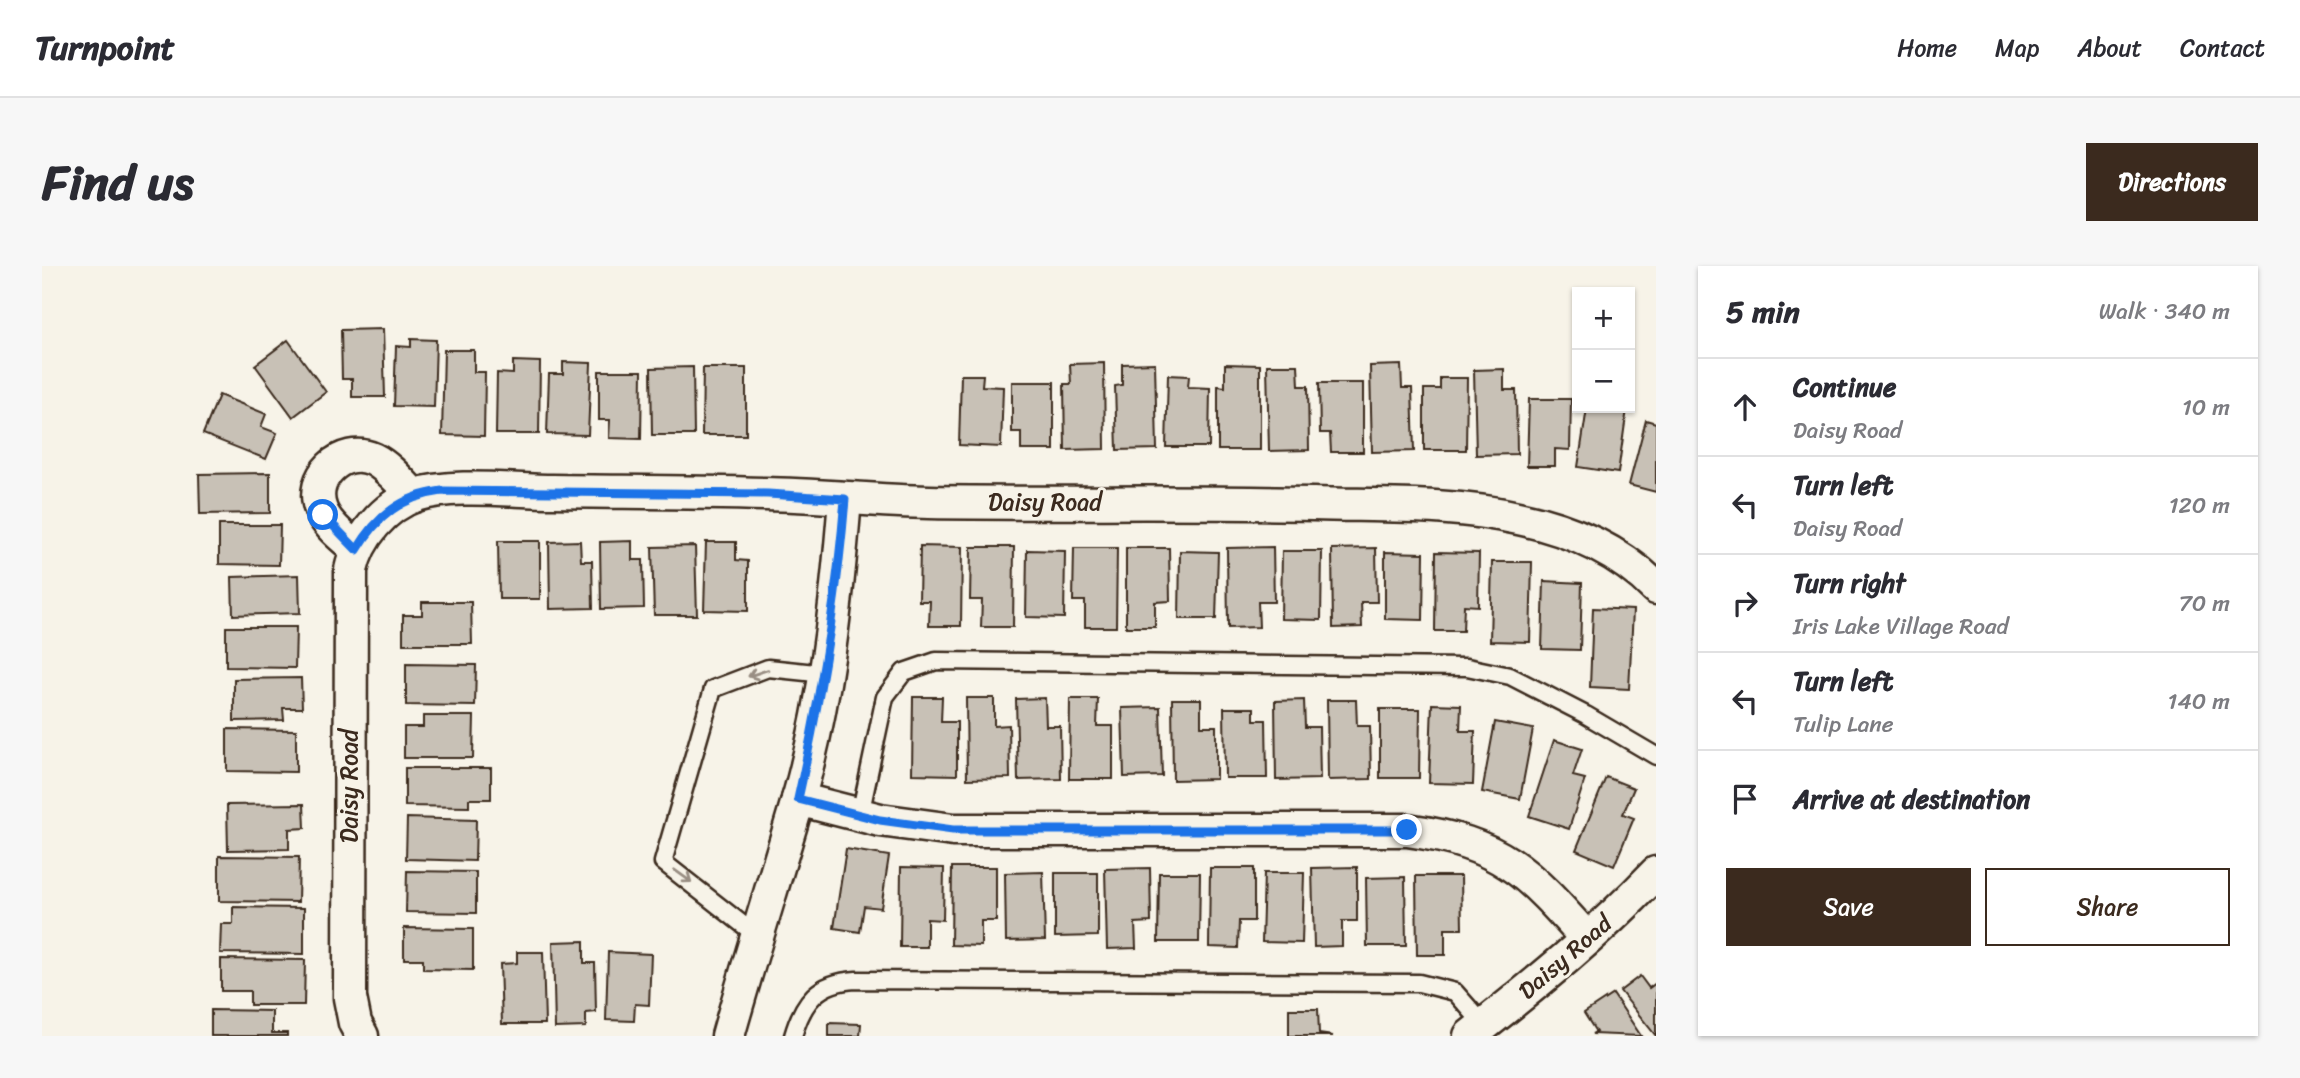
<!DOCTYPE html>
<html lang="en">
<head>
<meta charset="utf-8">
<style>
	body { margin:0; font-family:Sriracha,sans-serif; background:#f7f7f7; color:#2b2b33 }
	.controls { position:absolute; right:21px; top:21px; display:grid; overflow:hidden; border-radius:0px; box-shadow:0 2px 5px #0004 }
	.controls button { width:63px; height:63px; display:grid; place-items:center; padding:0; border:0; border-bottom:2px solid #e1e1e2; background:#fff; color:#2b2b33; font:35px sans-serif }
	.stop { position:absolute; width:21px; height:21px; margin:-16px; border:5px solid #1a73e8; border-radius:50%; background:#fff }
	.stop.end { background:#1a73e8; border-color:#fff; box-shadow:0 2px 7px #0008 }
	.list { margin:0; padding:0; list-style:none }
	h2 { display:flex; justify-content:space-between; align-items:center; height:91px; margin:0; padding:0 28px; font-size:30px }
	h2 small { font-size:23px; font-weight:400; color:#7c7c81 }
	.list li { display:grid; grid-template-columns:46px 1fr auto; gap:21px; align-items:center; box-sizing:border-box; height:98px; padding:0 28px; border-top:2px solid #e1e1e2 }
	.list b { display:block; font-size:26px; white-space:nowrap }
	.list p { margin:0; font-size:23px; white-space:nowrap; color:#7c7c81 }
	.list em { font-size:23px; font-style:normal; color:#7c7c81 }
	.actions { display:flex; gap:14px; padding:21px 28px }
	.actions a { flex:1; padding:16px 0; border:2px solid #3b2a1e; border-radius:0px; text-align:center; font-size:24px; color:#3b2a1e }
	.actions .main { background:#3b2a1e; color:#fff }
	.icon { flex:none; width:38px; height:38px; fill:none; stroke:currentColor; stroke-width:2; stroke-linecap:round; stroke-linejoin:round }
	.map { position:relative; flex:none; width:1614px; height:770px; overflow:hidden; border-radius:0px }
	header { display:flex; align-items:center; gap:42px; box-sizing:border-box; height:98px; padding:0 35px; background:#fff; border-bottom:2px solid #e1e1e2 }
	header strong { font-size:33px }
	nav { display:flex; gap:38px; margin-inline-start:auto; font-size:24px }
	.intro { display:flex; align-items:center; justify-content:space-between; box-sizing:border-box; height:168px; padding:0 42px }
	h1 { margin:0; font-size:49px }
	.button { padding:18px 32px; border-radius:0px; background:#3b2a1e; color:#fff; font-size:24px; font-weight:700 }
	main { display:flex; gap:42px; padding:0 42px }
	aside { flex:1; background:#fff; border-radius:0px; box-shadow:0 2px 5px #0004 }
	.map>svg:first-child { display:block }
</style>
</head>
<body>
<header>
<strong>Turnpoint</strong>
<nav><a>Home</a><a>Map</a><a>About</a><a>Contact</a></nav>
</header>
<div class="intro"><h1>Find us</h1><a class="button">Directions</a></div>
<main>
<div class="map">
<svg width="1614" height="770" viewBox="0 0 1614 770">
	<rect width="100%" height="100%" fill="#f7f3e8"/>
	<filter id="ink" filterUnits="userSpaceOnUse"><feTurbulence type="fractalNoise" baseFrequency=".0143" numOctaves="2"/><feDisplacementMap in="SourceGraphic" scale="14" xChannelSelector="R" yChannelSelector="G"/><feConvolveMatrix kernelMatrix="1 2 1 2 8 2 1 2 1" color-interpolation-filters="sRGB"/></filter>
	<g filter="url(#ink)">
		<g fill="#c8c1b6" stroke="#3b2a1e" stroke-width="2">
			<path d="M341,63l2,68h-33v-18h-10l-1,-49z"/>
			<path d="M369,73l25,1 -2,67 -40,-1 2,-60 15,1z"/>
			<path d="M246,74l38,52 -33,25 -38,-52z"/>
			<path d="M402,84h30v22h11l-1,64 -42,-1z"/>
			<path d="M471,95l27,1 -1,72h-43l1,-61 16,1z"/>
			<path d="M521,96l28,1 -3,72 -41,-1 2,-60h14z"/>
			<path d="M1062,97l1,86 -40,1 -1,-66h7l-1,-20z"/>
			<path d="M1113,97l2,86 -40,1 -2,-64 7,-1v-21z"/>
			<path d="M1183,98l35,1v85h-42v-64l7,1z"/>
			<path d="M1225,99h31l1,21h9l1,64 -40,1z"/>
			<path d="M1359,99l1,23h10l2,63 -42,1 -2,-86z"/>
			<path d="M651,101l1,68h-42l-1,-67z"/>
			<path d="M661,102h43v67h-44z"/>
			<path d="M1462,103v21h12l1,64 -41,1 -2,-85z"/>
			<path d="M557,105h43l-1,68 -32,-1 1,-18h-11z"/>
			<path d="M919,109h22l-1,11 21,1 -2,60 -42,-2z"/>
			<path d="M1126,109l21,1 -1,11 22,1 -1,59h-43z"/>
			<path d="M1398,112h27l-1,72h-42v-61h16z"/>
			<path d="M970,116h42v68h-33v-18h-9z"/>
			<path d="M1277,117h44v69h-32l-1,-19h-10z"/>
			<path d="M177,129l47,19 -5,13 16,6 -11,26 -63,-25z"/>
			<path d="M1487,133h42l-1,51 -15,-1v17h-28z"/>
			<path d="M1545,142l40,1 -9,64 -40,-6z"/>
			<path d="M1604,154l10,3v69l-27,-7z"/>
			<path d="M228,207v40l-70,1 -1,-40z"/>
			<path d="M177,259h61l-1,40 -60,-1z"/>
			<path d="M456,275h42v58h-41z"/>
			<path d="M538,275l1,20h11l1,47 -43,1 -1,-67z"/>
			<path d="M590,275v19h11l1,48 -43,1 -1,-67z"/>
			<path d="M664,276h30v18l12,1v50l-44,-1z"/>
			<path d="M653,280l2,69h-43l-2,-68z"/>
			<path d="M878,280l42,1 -1,79h-32l1,-25h-11z"/>
			<path d="M929,281h43l-1,80h-32l1,-27h-12z"/>
			<path d="M1231,281l1,55h-16l1,25 -31,1 -1,-80z"/>
			<path d="M1032,282h43l-1,79h-31v-26h-12z"/>
			<path d="M1084,282h43l1,53 -15,1v25h-29z"/>
			<path d="M1334,282l1,54h-16l1,25 -29,1 -1,-79z"/>
			<path d="M985,284l38,1 -1,67 -38,-1z"/>
			<path d="M1138,285l38,1 -2,67h-37z"/>
			<path d="M1240,285h40l-1,69 -40,-1z"/>
			<path d="M1343,286l39,1 -1,67 -38,-1z"/>
			<path d="M1394,286l43,1 -1,53 -14,-1 -1,26h-28z"/>
			<path d="M1450,296h40l-2,80 -40,-1z"/>
			<path d="M257,309l1,38 -67,2 -1,-38z"/>
			<path d="M1502,315l38,2 -2,67 -38,-1z"/>
			<path d="M380,336h49l1,42h-69v-29h19z"/>
			<path d="M1551,342l40,2 -4,79 -39,-2z"/>
			<path d="M184,361h70l-1,41 -69,-1z"/>
			<path d="M364,398l70,1 -1,41 -69,-1z"/>
			<path d="M259,412l1,30h-19l1,12 -50,1v-42z"/>
			<path d="M871,431h29l-1,25h16v53l-45,-1z"/>
			<path d="M924,432h28v28l15,-1 1,53 -43,1z"/>
			<path d="M1003,432l1,28h14l1,53 -43,1 -2,-81z"/>
			<path d="M1028,433h28l-1,27h16v53h-44z"/>
			<path d="M1130,433h29v27h15v53l-43,1z"/>
			<path d="M1262,434l1,27h14l1,52 -44,1 -1,-79z"/>
			<path d="M1285,434h29l1,26h13l1,53 -43,1z"/>
			<path d="M1390,438l29,1 -1,26h15l-2,53 -44,-1z"/>
			<path d="M1118,441l2,69 -38,1 -2,-69z"/>
			<path d="M1182,442h30v12h12l1,58h-42z"/>
			<path d="M1338,443h40l-1,69h-39z"/>
			<path d="M381,450h51l-1,42h-69v-31h19z"/>
			<path d="M1453,456l38,7 -13,70 -38,-7z"/>
			<path d="M185,463l69,1v42l-69,-1z"/>
			<path d="M1512,474l28,9 -9,27 12,3 -16,50 -40,-13z"/>
			<path d="M363,502h86v31h-22v8l-64,-1z"/>
			<path d="M1564,511l28,11 -11,26 11,4 -20,48 -38,-16z"/>
			<path d="M262,538l1,24 -16,1v20l-61,1 -1,-45z"/>
			<path d="M365,552l69,2 -1,41 -69,-2z"/>
			<path d="M804,583l43,7 -8,52 -17,-2 -4,26 -26,-4z"/>
			<path d="M177,590l80,1 -1,45 -79,-1z"/>
			<path d="M859,601l43,1 -1,52 -16,-1v28h-27z"/>
			<path d="M910,601h44v54h-15v25l-30,-1z"/>
			<path d="M1315,601v54h-15v25l-28,1 -2,-79z"/>
			<path d="M1108,602l1,54 -16,1 1,25 -29,1 -2,-80z"/>
			<path d="M1168,602h44v53h-15l-1,27 -29,-1z"/>
			<path d="M365,605l69,1v41l-70,-1z"/>
			<path d="M1001,606l2,68 -39,1 -1,-68z"/>
			<path d="M1013,607h43v63l-43,1z"/>
			<path d="M1117,607h41l-1,69h-41z"/>
			<path d="M1222,607h40l-2,70 -40,-1z"/>
			<path d="M1374,610h45l1,53h-17v26h-28z"/>
			<path d="M1363,611l1,69h-39l-1,-68z"/>
			<path d="M191,641l71,1v46l-84,-1 1,-29h12z"/>
			<path d="M362,662l69,1v41l-50,-1v-10h-19z"/>
			<path d="M542,675v22h11l1,49 -10,1v14l-31,1 -2,-86z"/>
			<path d="M475,686h26l2,72h-43l-2,-60 17,-1z"/>
			<path d="M566,686l43,2 -2,51 -14,-1 -1,17 -28,-1z"/>
			<path d="M179,693l84,1 -1,45h-54v-14h-29z"/>
			<path d="M1598,710l9,12 7,-5v53l-36,-45z"/>
			<path d="M1571,728l28,42 -49,-2 4,-2 -12,-19z"/>
			<path d="M1247,743h29l1,25 14,2h-44z"/>
			<path d="M169,744l61,1v22h15v3h-76z"/>
			<path d="M787,757l32,1 -1,12h-31z"/>
		</g>
		<g fill="none" stroke-linecap="round" stroke-linejoin="round">
			<g stroke="#3b2a1e" stroke-width="21">
				<g id="lane">
					<path d="M818,549l25,-118 19,-25 32,-11 531,6 43,9 76,39 70,41"/>
					<path d="M714,669l-93,-73 50,-173 55,-21 57,6"/>
					<path d="M751,770c10,-35 25,-54 63,-56l563,3 36,9 29,33"/>
				</g>
			</g>
			<g stroke="#3b2a1e" stroke-width="37">
				<g id="street">
					<path d="M315,284c-12,-12 -30,-24 -36,-40 -13,-32 21,-65 52,-51 16,8 29,25 41,37"/>
					<path d="M756,533l82,21 73,10h454c94,13 120,41 180,109"/>
					<path d="M320,770l-7,-13 -5,-25 1,-428c7,-32 33,-64 65,-75 38,-12 96,-4 137,-4 71,1 141,1 212,3 55,1 110,7 164,8 128,2 256,-1 384,2 69,2 138,-1 205,14 52,11 101,32 138,70"/>
					<path d="M686,770c22,-79 47,-157 70,-236 28,-97 39,-200 47,-301"/>
					<path d="M1428,770c65,-51 129,-103 186,-163"/>
				</g>
			</g>
			<use href="#lane" stroke="#f7f3e8" stroke-width="16"/>
			<use href="#street" stroke="#f7f3e8" stroke-width="32"/>
		</g>
		<defs><path id="oneway-shaft" d="M-6 0H5M1.5-3L5.5 0L1.5 3" fill="none" stroke-width="1.6" stroke-linecap="round" stroke-linejoin="round" transform="scale(1.75)"/></defs>
		<g stroke="#998e83">
			<use href="#oneway-shaft" transform="translate(716 407) rotate(161)"/>
			<use href="#oneway-shaft" transform="translate(641 610) rotate(36)"/>
		</g>
	</g>
	<g fill="none" stroke-linecap="round" stroke-linejoin="round" filter="url(#ink)">
		<path stroke="#1a73e8" stroke-width="9" d="M281,249l34,35c20,-34 45,-54 85,-59l326,3 77,5c-8,102 -25,200 -47,300l82,21 73,10h454"/>
	</g>
	<g text-anchor="middle" dominant-baseline="central" stroke-width="6" stroke-linejoin="round" paint-order="stroke">
		<g font-size="24" fill="#3b2a1e" stroke="#f7f3e8">
			<text x="1003" y="236">Daisy Road</text>
			<text transform="translate(307 520) rotate(-90)">Daisy Road</text>
			<text transform="translate(1523 691) rotate(-41)">Daisy Road</text>
		</g>
	</g>
</svg>
<div class="controls">
<button>+</button>
<button>−</button>
</div>
<div class="stop" style="left:281px;top:249px"></div>
<div class="stop end" style="left:1365px;top:564px"></div>
</div>
<aside>
<h2>5 min<small>Walk · 340 m</small></h2>
<ul class="list">
<li><svg class="icon" aria-label="ahead" viewBox="0 0 24 24"><path d="M12 20V5M6 11l6-6 6 6"/></svg><div><b>Continue</b><p>Daisy Road</p></div><em>10 m</em></li>
<li><svg class="icon" aria-label="left" viewBox="0 0 24 24"><path d="M17 20v-9H6M10 6l-5 5 5 5"/></svg><div><b>Turn left</b><p>Daisy Road</p></div><em>120 m</em></li>
<li><svg class="icon" aria-label="right" viewBox="0 0 24 24"><path d="M7 20v-9h11M14 6l5 5-5 5"/></svg><div><b>Turn right</b><p>Iris Lake Village Road</p></div><em>70 m</em></li>
<li><svg class="icon" aria-label="left" viewBox="0 0 24 24"><path d="M17 20v-9H6M10 6l-5 5 5 5"/></svg><div><b>Turn left</b><p>Tulip Lane</p></div><em>140 m</em></li>
<li><svg class="icon" aria-label="arrive" viewBox="0 0 24 24"><path d="M6 21V4h12l-3 4 3 4H6"/></svg><div><b>Arrive at destination</b></div></li>
</ul>
<div class="actions"><a class="main">Save</a><a>Share</a></div>
</aside>
</main>
</body>
</html>
